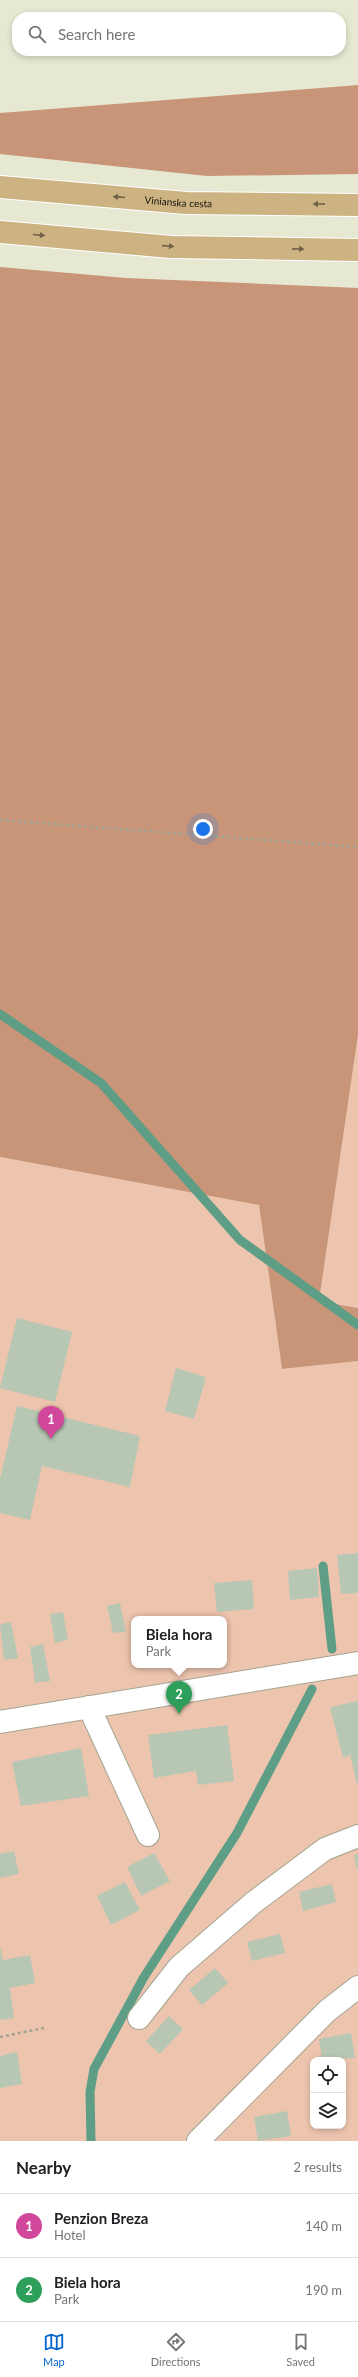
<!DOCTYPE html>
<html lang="en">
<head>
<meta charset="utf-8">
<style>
	body { margin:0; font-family:Lato,sans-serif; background:#f6f6f6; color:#202124 }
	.controls { position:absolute; right:12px; bottom:12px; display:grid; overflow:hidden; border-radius:8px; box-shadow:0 2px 6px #0003 }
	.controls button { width:36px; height:36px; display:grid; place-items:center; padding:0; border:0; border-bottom:1px solid #e0e0e0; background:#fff; color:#202124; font:20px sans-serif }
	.you { position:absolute; left:203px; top:829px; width:14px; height:14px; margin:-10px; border:3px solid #fff; border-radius:50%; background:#1a73e8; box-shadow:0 0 0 6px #1a73e833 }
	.badge { display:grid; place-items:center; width:26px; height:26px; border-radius:50%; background:#0465ce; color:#fff; font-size:13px; font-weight:700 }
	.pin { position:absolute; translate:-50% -33px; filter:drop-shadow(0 1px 2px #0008) }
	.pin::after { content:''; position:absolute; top:21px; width:14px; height:12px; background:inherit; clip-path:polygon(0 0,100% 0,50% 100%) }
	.popup { position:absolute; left:131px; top:1616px; width:96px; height:52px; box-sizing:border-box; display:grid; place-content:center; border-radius:8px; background:#fff; filter:drop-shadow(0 1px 3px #0005); font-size:13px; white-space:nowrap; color:#757577 }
	.popup b { font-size:15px; color:#202124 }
	.popup::after { content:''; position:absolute; left:50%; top:100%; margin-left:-8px; border:8px solid transparent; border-top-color:#fff }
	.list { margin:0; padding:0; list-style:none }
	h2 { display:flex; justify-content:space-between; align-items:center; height:52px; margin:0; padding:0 16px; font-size:17px }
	h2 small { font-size:13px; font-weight:400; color:#757577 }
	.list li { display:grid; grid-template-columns:26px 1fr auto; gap:12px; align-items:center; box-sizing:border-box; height:64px; padding:0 16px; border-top:1px solid #e0e0e0 }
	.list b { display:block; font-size:15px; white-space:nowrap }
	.list p { margin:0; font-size:13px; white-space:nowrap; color:#757577 }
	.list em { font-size:13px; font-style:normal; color:#757577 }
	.icon { flex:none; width:22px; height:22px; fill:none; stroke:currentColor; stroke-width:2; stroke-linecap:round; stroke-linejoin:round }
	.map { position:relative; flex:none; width:358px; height:2141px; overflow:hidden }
	.search { position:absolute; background:#fff; box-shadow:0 2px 6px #0003; left:12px; right:12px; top:12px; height:44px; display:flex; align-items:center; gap:10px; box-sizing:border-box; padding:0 14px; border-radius:16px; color:#757577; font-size:15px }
	.sheet { height:180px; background:#fff }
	nav { display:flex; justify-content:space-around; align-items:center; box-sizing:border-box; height:56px; border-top:1px solid #e0e0e0; background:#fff; font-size:11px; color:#757577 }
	nav a { display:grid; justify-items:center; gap:2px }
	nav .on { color:#0465ce }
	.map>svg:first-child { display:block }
</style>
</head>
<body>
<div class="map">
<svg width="358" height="2141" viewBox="0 0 358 2141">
	<rect width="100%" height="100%" fill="#e7e8d2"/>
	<g fill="#edc4ae" fill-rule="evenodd">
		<path d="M358,1035v273l-39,-7z"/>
		<path d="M0,1157l259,48 23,164 76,-8v780h-358zM134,1619h90v46h-90zM313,2060h30v66h-30z"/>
	</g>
	<g fill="#c99578">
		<path d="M358,85v89l-151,2 -207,-22v-41z"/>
		<path d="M0,267l126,11 232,10v747l-39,266 39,7v53l-76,8 -23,-164 -259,-48z"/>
	</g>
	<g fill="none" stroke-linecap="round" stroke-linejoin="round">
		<g stroke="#5e9e86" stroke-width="9">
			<path d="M0,1014l101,69 139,157 118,85"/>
			<path d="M323,1566l9,83"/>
			<path d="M91,2141l-1,-49 4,-23 50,-92 93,-144 75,-144"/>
		</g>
	</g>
	<g fill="#b8c7b4">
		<path d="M17,1318l55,14 -17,70 -55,-14z"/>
		<path d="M176,1368l30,9 -12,42 -29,-8z"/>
		<path d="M17,1406l123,30 -10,51 -88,-21 -12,54 -30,-7v-34z"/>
		<path d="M358,1553v40l-17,1 -4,-39z"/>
		<path d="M317,1568l2,29 -29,3 -2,-29z"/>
		<path d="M252,1580l2,29 -37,3 -3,-29z"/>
		<path d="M120,1603l6,29 -13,1 -6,-27z"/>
		<path d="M63,1612l5,28 -13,3 -5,-29z"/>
		<path d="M11,1622l7,36 -14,2 -4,-36z"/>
		<path d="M43,1644l7,37 -15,2 -5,-36z"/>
		<path d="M358,1701v83h-1l-7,-29 -7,3 -13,-51z"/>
		<path d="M227,1725l7,56 -36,4 -2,-14 -42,7 -6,-43z"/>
		<path d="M81,1748l8,48 -68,10 -9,-44z"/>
		<path d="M14,1851l5,23 -19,4v-24z"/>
		<path d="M154,1853l16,28 -29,15 -14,-29z"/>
		<path d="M358,1854v15l-1,1 -3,-15z"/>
		<path d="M125,1882l15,28 -29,15 -14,-29z"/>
		<path d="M332,1884l4,18 -33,9 -4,-19z"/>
		<path d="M280,1934l5,19 -33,8 -5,-19z"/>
		<path d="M0,1946l3,14 27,-5 5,28 -25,5 4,30 -14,2z"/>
		<path d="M215,1968l13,15 -26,22 -13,-15z"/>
		<path d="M169,2016l14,13 -23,25 -14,-13z"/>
		<path d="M351,2033l4,25 -33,2 -3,-21z"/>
		<path d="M17,2052l5,32 -22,4v-32z"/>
		<path d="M287,2111l4,25 -33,5 -4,-24z"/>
	</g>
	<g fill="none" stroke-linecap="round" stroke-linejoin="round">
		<g stroke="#a4a590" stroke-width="24">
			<g id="minor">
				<path d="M89,1707l59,128"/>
				<path d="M0,1722l358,-59"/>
				<path d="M139,2018l40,-51 74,-64 72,-54 33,-13"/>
				<path d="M198,2141l129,-130 31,-24"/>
			</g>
		</g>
		<g stroke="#fff" stroke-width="24">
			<g id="major">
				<path id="s1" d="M0,187l186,16 172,2"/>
				<path d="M0,232l171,15 187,3"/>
			</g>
		</g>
		<g stroke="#a3a392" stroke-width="2.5" stroke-dasharray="3 3" stroke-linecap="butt">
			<path d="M0,820l358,27"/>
			<path d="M0,2037l44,-9"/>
		</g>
		<use href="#minor" stroke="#fff" stroke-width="22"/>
		<use href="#major" stroke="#cdb382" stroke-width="22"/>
	</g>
	<defs><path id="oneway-solid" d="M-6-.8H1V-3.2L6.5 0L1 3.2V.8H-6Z"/></defs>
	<g fill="#706246">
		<use href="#oneway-solid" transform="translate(119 197) rotate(-175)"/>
		<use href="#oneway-solid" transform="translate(319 204) rotate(-179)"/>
		<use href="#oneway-solid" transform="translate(39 235) rotate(5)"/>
		<use href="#oneway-solid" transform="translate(168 246) rotate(4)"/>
		<use href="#oneway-solid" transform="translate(298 249) rotate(1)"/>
	</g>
	<g text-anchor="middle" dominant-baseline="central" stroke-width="4" stroke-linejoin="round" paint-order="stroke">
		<g font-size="10" fill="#12120b" stroke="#e7e8d2">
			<text stroke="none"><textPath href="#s1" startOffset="179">Vinianska cesta</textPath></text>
		</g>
	</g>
</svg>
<div class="controls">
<button><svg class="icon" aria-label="locate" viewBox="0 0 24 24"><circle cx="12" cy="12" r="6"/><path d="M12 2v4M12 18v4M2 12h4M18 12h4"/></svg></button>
<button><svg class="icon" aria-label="layers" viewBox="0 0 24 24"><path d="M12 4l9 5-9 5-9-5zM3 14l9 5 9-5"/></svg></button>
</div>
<div class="you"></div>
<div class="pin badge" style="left:51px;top:1439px;background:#d1479c">1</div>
<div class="pin badge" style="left:179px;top:1714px;background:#2e9e5b">2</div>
<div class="popup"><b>Biela hora</b>Park</div>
<div class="search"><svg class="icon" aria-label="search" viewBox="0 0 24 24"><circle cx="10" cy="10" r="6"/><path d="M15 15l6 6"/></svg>Search here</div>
</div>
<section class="sheet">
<h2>Nearby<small>2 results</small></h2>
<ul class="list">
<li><span class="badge" style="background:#d1479c">1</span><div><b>Penzion Breza</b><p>Hotel</p></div><em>140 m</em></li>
<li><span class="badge" style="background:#2e9e5b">2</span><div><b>Biela hora</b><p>Park</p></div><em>190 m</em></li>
</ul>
</section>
<nav>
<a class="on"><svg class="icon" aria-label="map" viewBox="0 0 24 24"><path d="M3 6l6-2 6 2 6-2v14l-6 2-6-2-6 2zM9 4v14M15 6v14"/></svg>Map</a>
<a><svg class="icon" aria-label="directions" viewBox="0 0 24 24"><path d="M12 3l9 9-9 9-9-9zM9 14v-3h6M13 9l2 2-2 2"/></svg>Directions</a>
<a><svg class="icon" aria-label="saved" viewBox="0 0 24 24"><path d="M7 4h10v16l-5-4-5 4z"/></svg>Saved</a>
</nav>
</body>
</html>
